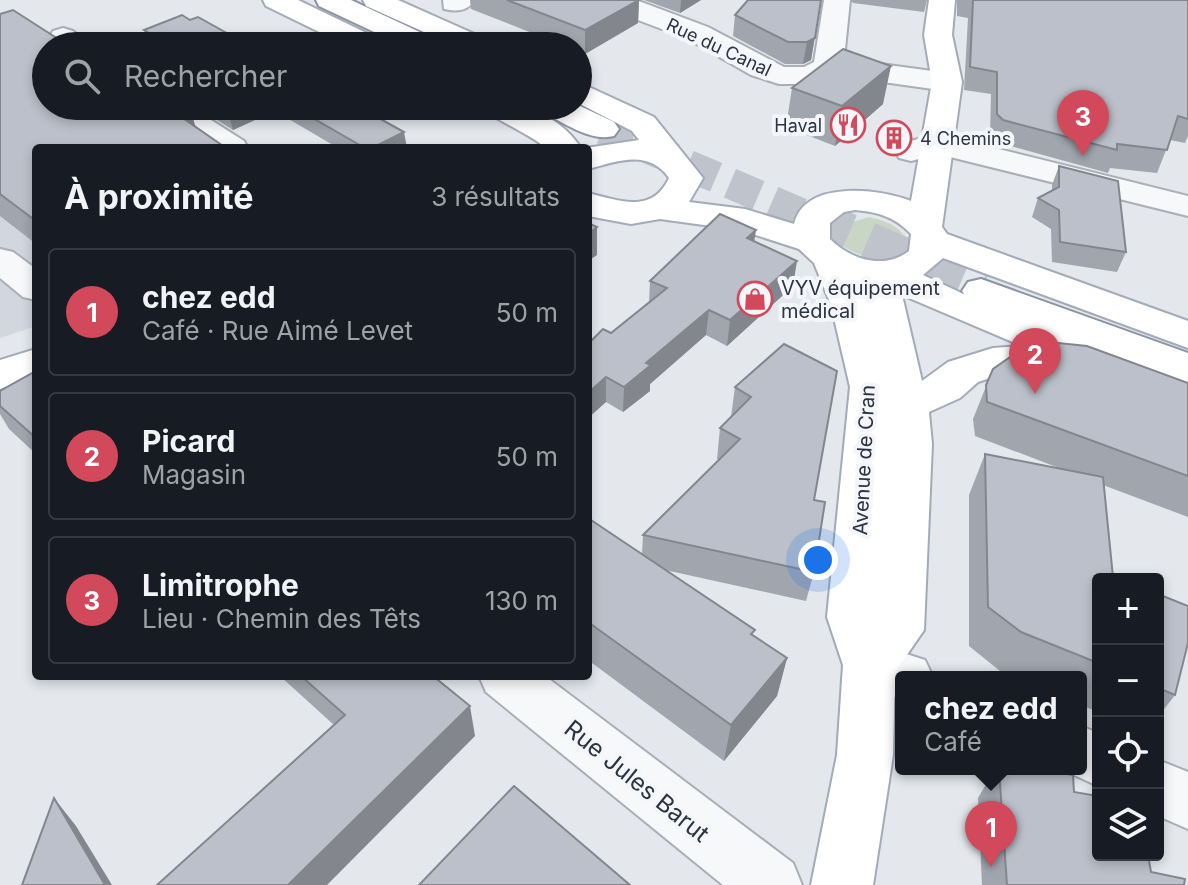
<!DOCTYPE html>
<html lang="fr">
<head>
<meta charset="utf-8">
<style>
	body { margin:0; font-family:Inter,sans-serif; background:#20242c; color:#f1f3f6 }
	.controls { position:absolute; right:24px; bottom:24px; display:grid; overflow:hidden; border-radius:8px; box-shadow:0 4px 12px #0003 }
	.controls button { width:72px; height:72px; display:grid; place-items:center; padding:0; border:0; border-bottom:2px solid #363941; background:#171b24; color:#f1f3f6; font:40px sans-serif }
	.you { position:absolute; left:818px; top:560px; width:28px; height:28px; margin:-20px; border:6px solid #fff; border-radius:50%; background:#1a73e8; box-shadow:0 0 0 12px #1a73e833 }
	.badge { display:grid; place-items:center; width:52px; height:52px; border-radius:50%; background:#d1495b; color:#fff; font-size:26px; font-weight:700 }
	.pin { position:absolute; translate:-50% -66px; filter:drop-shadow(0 2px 4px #0008) }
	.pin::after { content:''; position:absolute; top:42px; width:28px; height:24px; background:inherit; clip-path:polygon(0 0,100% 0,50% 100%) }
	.popup { position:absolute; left:895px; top:671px; width:192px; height:104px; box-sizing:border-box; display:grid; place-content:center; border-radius:8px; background:#171b24; filter:drop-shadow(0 2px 6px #0005); font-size:26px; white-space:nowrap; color:#9ea1a6 }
	.popup b { font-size:30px; color:#f1f3f6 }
	.popup::after { content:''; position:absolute; left:50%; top:100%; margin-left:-16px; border:16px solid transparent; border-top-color:#171b24 }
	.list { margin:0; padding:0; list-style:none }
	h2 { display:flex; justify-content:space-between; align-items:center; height:104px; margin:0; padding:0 32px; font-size:34px }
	h2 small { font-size:26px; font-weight:400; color:#9ea1a6 }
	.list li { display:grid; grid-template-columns:52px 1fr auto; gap:24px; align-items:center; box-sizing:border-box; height:128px; margin:0 16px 16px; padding:0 16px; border:2px solid #363941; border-radius:8px }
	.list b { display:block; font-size:30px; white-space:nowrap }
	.list p { margin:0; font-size:26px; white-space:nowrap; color:#9ea1a6 }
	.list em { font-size:26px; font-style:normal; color:#9ea1a6 }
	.icon { flex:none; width:44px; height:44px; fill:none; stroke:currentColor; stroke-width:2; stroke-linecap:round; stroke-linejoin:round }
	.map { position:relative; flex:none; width:1188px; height:885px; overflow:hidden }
	.search { position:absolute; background:#171b24; box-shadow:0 4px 12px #0003; left:32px; top:32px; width:560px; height:88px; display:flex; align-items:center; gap:20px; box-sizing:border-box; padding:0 28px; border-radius:44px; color:#9ea1a6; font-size:30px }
	.panel { position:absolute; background:#171b24; box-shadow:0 4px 12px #0003; left:32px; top:144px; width:560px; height:536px; border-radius:8px }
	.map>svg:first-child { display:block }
</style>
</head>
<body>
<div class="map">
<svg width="1188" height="885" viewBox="0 0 1188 885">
	<rect width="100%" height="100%" fill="#e4e7ec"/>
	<path fill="#d2d6de" d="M0,113l36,35v178l-36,12z"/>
	<path fill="#c9d6c5" d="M869,217c16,4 31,8 38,24l-2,9c-19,14 -42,8 -61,-3l-2,-22z"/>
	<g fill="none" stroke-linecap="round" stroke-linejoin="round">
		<path stroke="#bfc3cb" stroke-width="31" stroke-dasharray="31 15" stroke-linecap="butt" d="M603,129l213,91"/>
		<path stroke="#bfc3cb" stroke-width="41" stroke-dasharray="41 20" stroke-linecap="butt" d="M811,218l170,73"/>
		<g stroke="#a9aeb7" stroke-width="4">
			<g id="minor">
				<path d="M443,0h32c-7,11 -19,12 -31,9z"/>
				<path d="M598,0h38l72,27 76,40h20l10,-5 10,-62h26l-6,59 103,14 11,3 4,6 -4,6 -11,3 -114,-16 -21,9h-33l-28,-9 -63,-36 -87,-33z"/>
				<path d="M63,28l10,3 17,15h-33l-8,-9 4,-6z"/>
				<path d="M152,106h37l55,35 4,7h-38z"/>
				<path d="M938,134l250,62v20l-250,-62 -27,7 -12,-3 -4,-7 4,-7z"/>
				<path d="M0,249l13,3 23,17v31l-13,-3 -23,-19z"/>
				<path d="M869,642l56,18 8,17h-32v22l-51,-18 -7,-16 7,-16z"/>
				<path d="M479,676h66l248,187 9,22h-79l-237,-193z"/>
				<path d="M1081,726l17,7v53l-37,-17h20z"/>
				<path d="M1158,760l30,12v57l-30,-13z"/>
			</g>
		</g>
		<g stroke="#a3abb8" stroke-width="4">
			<g id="major">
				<path d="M263,0h35l83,40 4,6h-37l-82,-40z"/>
				<path d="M363,0h35l90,40 4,6h-37l-89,-40z"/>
				<path d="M929,0h26l-3,35 10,47 -20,145 5,7 241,87v27l-245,-90 -20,17 49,23 216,80v31l-112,-42 -80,9 -18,6 -18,16 -31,14 3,32 -8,186 -29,42 -2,83 -20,130h-62l26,-130 6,-90 -16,-48 23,-230 -19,-82 -17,-42 -15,-14 -59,-19 -80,-11 -29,5 -43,-8v-23c30,7 64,22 81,-15 -21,-30 -53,-16 -81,-9l-2,-21 53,-8 -7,-9 -54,-28v-21l76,35 49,61 -14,24 56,7 49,15c11,-45 86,-35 117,-23l21,-119 -8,-47zM855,210c23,2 40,7 56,24l-2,17c-25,19 -58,9 -79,-12v-16l14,-11zM902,295l120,51 -29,2 -45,14 -26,19z"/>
				<path d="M481,106c42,0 75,5 100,42h-35c-17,-15 -56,-30 -65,-42z"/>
				<path d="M36,349v29l-36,11v-29z"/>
			</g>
		</g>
		<g stroke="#8b94a3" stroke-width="4">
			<g id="highway">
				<path d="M316,0h35l86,40 4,6h-37l-85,-40z"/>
				<path d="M578,105l36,17 5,7 -5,7c-24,6 -49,-13 -70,-23l-5,-7z"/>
				<path d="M981,279l207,74v29l-220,-82 -6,-9 6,-9z"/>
			</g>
		</g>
		<use href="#minor" fill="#f7f8fa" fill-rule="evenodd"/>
		<use href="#major" fill="#fff" fill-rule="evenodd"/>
		<use href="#highway" fill="#fff" fill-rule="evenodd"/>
	</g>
	<g fill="#a1a5ae">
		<path d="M470,0h169l-1,23 -53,31 -7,-3v-5h-13l-94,-37z"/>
		<path d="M644,0h57l-21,13z"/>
		<path d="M821,0l-10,60 -8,4h-18l-52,-28 2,-21z"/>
		<path d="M851,0h76l-3,12 -71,-9z"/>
		<path d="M957,0h231v136l-3,7 -15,-3 -13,33 -47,-5 -2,5 -112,-31 -6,-5 1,-43 -27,-4 4,-72 -11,-2z"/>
		<path d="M0,14l46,92 145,6 4,15 -159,21v96l-36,-28z"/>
		<path d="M190,20l60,26h-101l-5,-16z"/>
		<path d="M792,88l91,16 -48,42 -49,-19z"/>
		<path d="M195,106h162l50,42h-69l-63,-37 -42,19z"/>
		<path d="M1059,166l67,86 -9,20 -65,-10 -1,-33 -19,-12 6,-19 14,-8v-5z"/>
		<path d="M754,241l39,45 -66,60 -21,-11 -56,49v7l-27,21 -17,-10 -18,16v-74l23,-11 38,-30 1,-22z"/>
		<path d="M784,344l30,156v72l-8,29 -141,-31 89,66 33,22 -10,38 -53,65 -136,-101v-142l54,36 1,-19 76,-75 -2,-1 3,-31 11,-11 4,-30z"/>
		<path d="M993,369l195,14v134l-85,-32 -5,94v133l-17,-7v-28h-66l-15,-6 -31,-25v-151l16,-41 74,14 -84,-32 -2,-17z"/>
		<path d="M36,371v83l-27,-25 -9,-15v-23z"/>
		<path d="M1158,594l17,101 -17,22z"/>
		<path d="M280,676h153l42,60 -141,-11z"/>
		<path d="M995,769h41l38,23 77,80 33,13h-202l-4,-87z"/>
	</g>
	<g fill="#83868d">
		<path d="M639,0l-1,23 -53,31v-24z"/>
		<path d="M681,0h20l-21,13z"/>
		<path d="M821,0l-10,60 -8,4 4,-22z"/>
		<path d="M891,66l-8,38 -48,42 7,-40z"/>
		<path d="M244,106h30l1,5 -42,19 -5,-17z"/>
		<path d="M191,112l10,33 -21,-29z"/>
		<path d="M404,132l3,16h-35z"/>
		<path d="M597,227v28l-9,6v-27z"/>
		<path d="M756,230l-4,26 -5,-18z"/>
		<path d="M797,261l-4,25 -66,60 3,-26z"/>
		<path d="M709,310l-3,25 -56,49v7l-27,21 1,-25 22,-24z"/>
		<path d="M606,377v25l-18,16v-25z"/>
		<path d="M787,658l-10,38 -53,65 7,-36z"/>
		<path d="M470,706l5,30 -148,149h-39z"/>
		<path d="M54,798l22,28 36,59h-7z"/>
	</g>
	<g fill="#bbc0ca" stroke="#83868d" stroke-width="2">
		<path d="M507,0h132l-54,30z"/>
		<path d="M748,0h73l-6,38 -8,4h-19l-53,-27z"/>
		<path d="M973,0h215v119l-10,-3 -11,34 -50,-6v6l-114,-30 -6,-6v-42l-27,-5z"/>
		<path d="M13,10l56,36h-23v60h137l8,6 -11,4 46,32h-190v73l-36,-27v-180z"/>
		<path d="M182,15l8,5 8,-3 52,29h-79l-27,-16z"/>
		<path d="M843,49l48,17 -49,40 -50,-18z"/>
		<path d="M217,106h27l-16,7z"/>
		<path d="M292,106h65l47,26 -32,16h-7z"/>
		<path d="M1059,166l59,15 8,71 -66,-10 -1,-32 -21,-12 21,-11z"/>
		<path d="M720,214l36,16 -9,8 50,23 -67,59 -21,-10 -63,53 5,2 -27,22 -18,-10 -18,16v-49l15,-15 8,4 56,-45 -17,-7z"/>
		<path d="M588,223l9,4 -9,7z"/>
		<path d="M1058,343l29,3 101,37v93l-201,-74 -1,-17 7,-16 33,-23z"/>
		<path d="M784,344l53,27 -23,129 11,2 -11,70 -171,-37 97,-96 -20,-11 31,-31 -16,-10z"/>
		<path d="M36,371v67l-36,-32v-15z"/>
		<path d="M985,454l118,23 10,100 6,2h-21v84l-77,-31 -33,-25z"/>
		<path d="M588,518l167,112 -4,4 36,24 -56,67 -143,-103z"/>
		<path d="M1158,594l30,12v37l-13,52 -17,-7z"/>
		<path d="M301,676h132l37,30 -182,179h-131l188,-170z"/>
		<path d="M999,769h37l37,6 1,17 24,4v59h50l3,17 34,7 -1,6h-177z"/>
		<path d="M514,786l116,99h-211z"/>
		<path d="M54,798l51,87h-83z"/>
	</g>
	<defs>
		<g id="restaurant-ring" transform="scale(1.8)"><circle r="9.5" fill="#f4f6f9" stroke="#d1495b" stroke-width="1.5"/><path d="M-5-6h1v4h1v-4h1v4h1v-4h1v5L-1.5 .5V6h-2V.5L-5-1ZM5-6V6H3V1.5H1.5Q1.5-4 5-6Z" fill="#d1495b"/></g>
		<g id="building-ring" transform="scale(1.8)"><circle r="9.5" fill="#f4f6f9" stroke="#d1495b" stroke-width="1.5"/><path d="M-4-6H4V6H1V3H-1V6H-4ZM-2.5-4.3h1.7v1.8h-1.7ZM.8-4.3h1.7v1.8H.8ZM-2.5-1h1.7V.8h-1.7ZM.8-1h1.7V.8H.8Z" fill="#d1495b"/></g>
		<g id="shop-ring" transform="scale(1.8)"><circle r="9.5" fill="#f4f6f9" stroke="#d1495b" stroke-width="1.5"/><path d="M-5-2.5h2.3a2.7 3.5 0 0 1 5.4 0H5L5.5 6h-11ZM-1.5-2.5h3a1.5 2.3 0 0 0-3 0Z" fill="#d1495b"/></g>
	</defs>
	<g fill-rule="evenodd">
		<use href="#restaurant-ring" x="848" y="125"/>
		<use href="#building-ring" x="894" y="138"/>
		<use href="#shop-ring" x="755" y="299"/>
	</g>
	<g text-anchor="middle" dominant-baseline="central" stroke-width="8" stroke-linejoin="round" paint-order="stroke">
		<g font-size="18" fill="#2b3445" stroke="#f4f6f9">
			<text transform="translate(719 47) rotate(25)">Rue du Canal</text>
		</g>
		<g font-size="18" fill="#2b3445" stroke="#f4f6f9" text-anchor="end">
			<text x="822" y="125">Haval</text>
			<text x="920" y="138" text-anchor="start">4 Chemins</text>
		</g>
		<g font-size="20" fill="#2b3445" stroke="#f4f6f9" text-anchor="start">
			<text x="781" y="288">VYV équipement<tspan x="781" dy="23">médical</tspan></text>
		</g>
		<g font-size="20" fill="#2b3445" stroke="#f4f6f9">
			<text transform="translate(864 460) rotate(-87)">Avenue de Cran</text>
		</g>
		<g font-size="24" fill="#2b3445" stroke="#f4f6f9">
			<text transform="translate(637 781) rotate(39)">Rue Jules Barut</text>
		</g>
	</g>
</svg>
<div class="controls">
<button>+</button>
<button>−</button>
<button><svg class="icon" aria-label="locate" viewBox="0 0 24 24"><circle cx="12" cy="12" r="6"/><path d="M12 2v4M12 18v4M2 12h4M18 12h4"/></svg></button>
<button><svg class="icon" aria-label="layers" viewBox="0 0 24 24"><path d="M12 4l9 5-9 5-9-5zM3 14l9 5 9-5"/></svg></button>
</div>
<div class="you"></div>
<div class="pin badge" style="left:991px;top:867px">1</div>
<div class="popup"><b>chez edd</b>Café</div>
<div class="pin badge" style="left:1035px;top:394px">2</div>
<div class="pin badge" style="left:1083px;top:156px">3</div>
<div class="search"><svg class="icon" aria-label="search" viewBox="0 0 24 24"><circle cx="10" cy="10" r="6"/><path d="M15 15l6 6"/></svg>Rechercher</div>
<section class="panel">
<h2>À proximité<small>3 résultats</small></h2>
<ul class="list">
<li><span class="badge">1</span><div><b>chez edd</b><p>Café · Rue Aimé Levet</p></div><em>50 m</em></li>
<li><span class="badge">2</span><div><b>Picard</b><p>Magasin</p></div><em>50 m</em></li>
<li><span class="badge">3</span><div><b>Limitrophe</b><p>Lieu · Chemin des Têts</p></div><em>130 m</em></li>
</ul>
</section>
</div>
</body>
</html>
